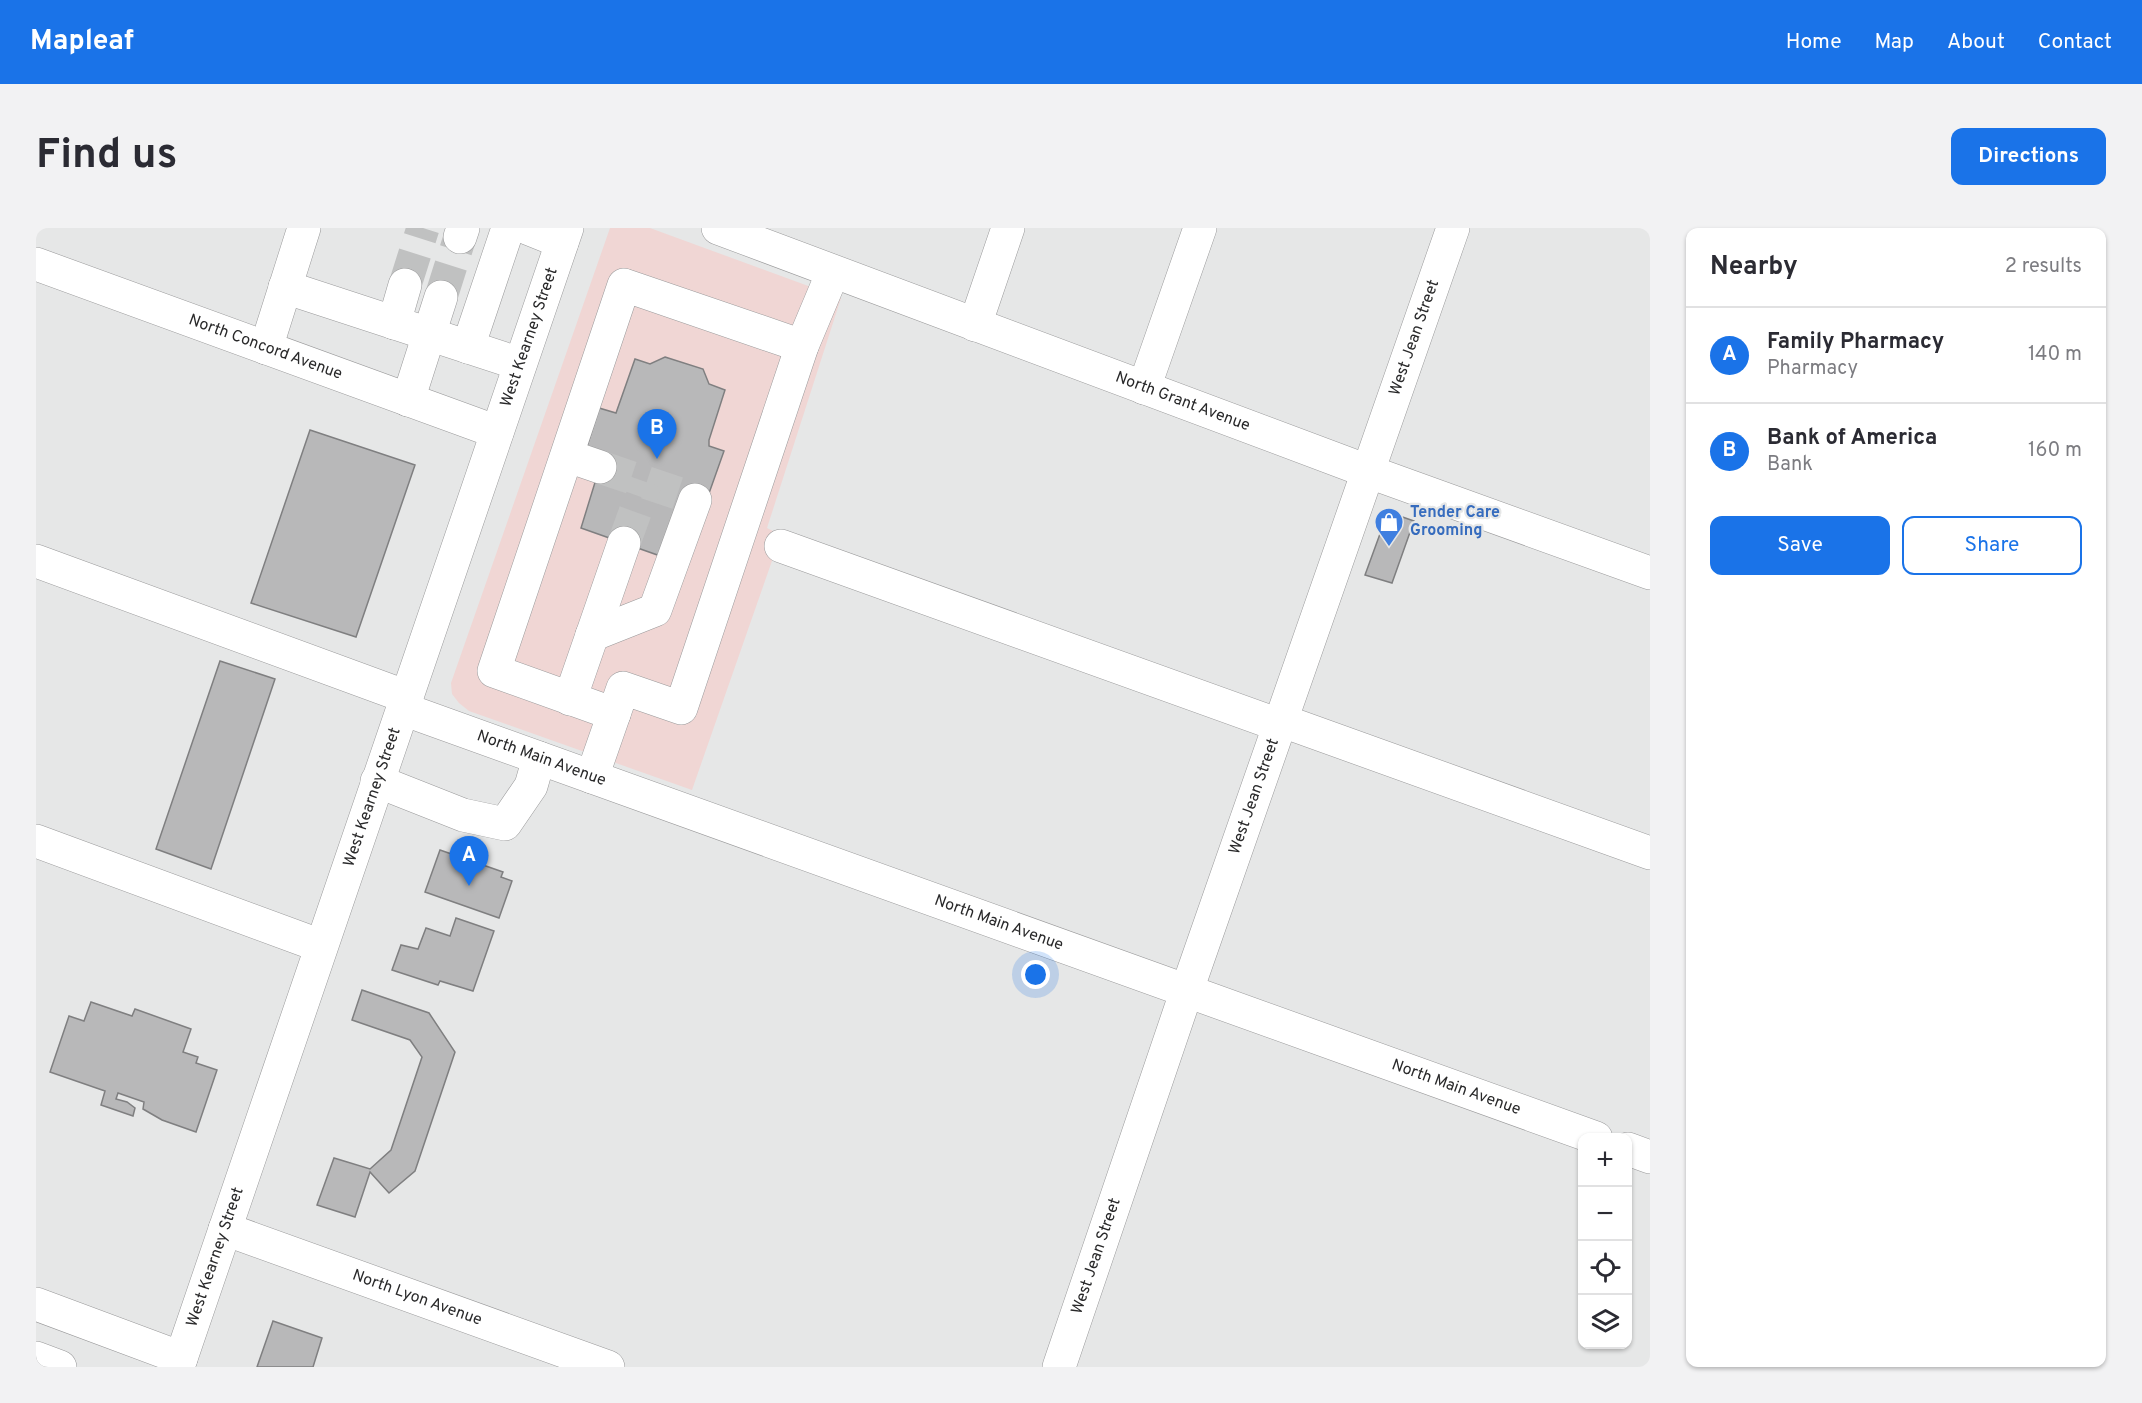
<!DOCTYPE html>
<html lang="en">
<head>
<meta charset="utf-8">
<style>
	body { margin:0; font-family:Overpass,sans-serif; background:#f2f2f3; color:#2b2b33 }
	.controls { position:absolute; right:18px; bottom:18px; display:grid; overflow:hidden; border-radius:12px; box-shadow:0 2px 4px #0004 }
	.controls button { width:54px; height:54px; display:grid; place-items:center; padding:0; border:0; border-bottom:2px solid #e1e1e2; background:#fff; color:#2b2b33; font:30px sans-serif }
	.you { position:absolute; left:1000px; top:747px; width:21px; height:21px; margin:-15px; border:4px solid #fff; border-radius:50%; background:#1a73e8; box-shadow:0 0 0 9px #1a73e833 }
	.badge { display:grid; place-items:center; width:39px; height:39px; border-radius:50%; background:#1a73e8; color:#fff; font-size:20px; font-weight:700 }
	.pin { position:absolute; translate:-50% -50px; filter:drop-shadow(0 2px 3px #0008) }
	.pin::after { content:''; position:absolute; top:32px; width:21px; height:18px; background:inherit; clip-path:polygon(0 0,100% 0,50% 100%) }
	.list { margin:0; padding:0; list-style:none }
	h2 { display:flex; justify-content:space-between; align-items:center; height:78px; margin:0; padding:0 24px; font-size:26px }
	h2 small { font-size:20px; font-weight:400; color:#7c7c81 }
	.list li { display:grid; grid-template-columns:39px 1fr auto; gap:18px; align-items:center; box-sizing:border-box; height:96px; padding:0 24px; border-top:2px solid #e1e1e2 }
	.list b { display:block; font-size:22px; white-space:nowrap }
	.list p { margin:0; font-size:20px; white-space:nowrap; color:#7c7c81 }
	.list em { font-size:20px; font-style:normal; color:#7c7c81 }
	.actions { display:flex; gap:12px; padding:18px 24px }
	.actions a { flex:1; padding:14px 0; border:2px solid #1a73e8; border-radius:12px; text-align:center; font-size:21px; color:#1a73e8 }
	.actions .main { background:#1a73e8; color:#fff }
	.icon { flex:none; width:33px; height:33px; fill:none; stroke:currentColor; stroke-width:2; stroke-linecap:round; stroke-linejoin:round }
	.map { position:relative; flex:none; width:1614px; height:1139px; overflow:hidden; border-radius:12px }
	header { display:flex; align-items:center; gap:36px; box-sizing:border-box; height:84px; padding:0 30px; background:#1a73e8; color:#fff }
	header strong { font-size:28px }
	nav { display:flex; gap:33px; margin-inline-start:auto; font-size:21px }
	.intro { display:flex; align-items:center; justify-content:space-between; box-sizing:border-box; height:144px; padding:0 36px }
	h1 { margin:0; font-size:42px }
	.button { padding:15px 27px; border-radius:12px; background:#1a73e8; color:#fff; font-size:21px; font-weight:700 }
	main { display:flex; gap:36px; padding:0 36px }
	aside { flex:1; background:#fff; border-radius:12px; box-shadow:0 2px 4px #0004 }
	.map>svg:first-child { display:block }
</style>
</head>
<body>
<header>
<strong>Mapleaf</strong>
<nav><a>Home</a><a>Map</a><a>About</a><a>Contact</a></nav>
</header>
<div class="intro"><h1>Find us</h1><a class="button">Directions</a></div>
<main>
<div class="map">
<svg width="1614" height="1139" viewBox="0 0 1614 1139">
	<rect width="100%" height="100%" fill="#e6e7e7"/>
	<path fill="#f0d6d4" d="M574,0h40l191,70 -74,230 14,7 -89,255 -223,-79 -10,-8 -7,-9 -1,-11z"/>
	<g fill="#b8b8b9" stroke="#7f7f80" stroke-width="1.5">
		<path d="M629,129l38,12 6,15 16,6 -16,50v6l15,5 -17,48 -41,59 -85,-30 20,-65 -17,-7 15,-48 17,5 19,-54 15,5z"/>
		<path d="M274,202l105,35 -59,172 -105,-34z"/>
		<path d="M1352,284l26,9 -22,62 -27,-8z"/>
		<path d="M184,433l55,18 -64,190 -55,-20z"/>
		<path d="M404,622l63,22 -2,5 11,4 -13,37 -74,-26z"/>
		<path d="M420,690l38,13 -21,60 -33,-10 -2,4 -46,-15 9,-25 17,4 8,-21 24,8z"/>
		<path d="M326,762l67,23 26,39 -40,119 -26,22 -19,-21 -15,45 -38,-12 17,-47 36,11 21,-19 31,-93 -12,-17 -58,-20z"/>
		<path d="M55,774l41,14 3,-7 56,20 -8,23 15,5 -2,6 21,7 -21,62 -34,-12 -19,-11 1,-7 -26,-9 -2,6 11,3 8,6 -2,8 -32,-11 4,-14 -55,-19 19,-56 15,5z"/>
		<path d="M237,1093l49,17 -9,29h-56z"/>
	</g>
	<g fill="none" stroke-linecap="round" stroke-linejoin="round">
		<g stroke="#c0c1c1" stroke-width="33" stroke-dasharray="33 16" stroke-linecap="butt">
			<path d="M369,57l18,-57"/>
			<path d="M405,69l19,-60"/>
			<path d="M564,239l86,29"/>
			<path d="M588,315l22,-61"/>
		</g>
		<g stroke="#9a9a9b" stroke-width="34">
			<g id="minor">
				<path d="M491,0l35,14"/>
				<path d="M424,9l3,-9"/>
				<path id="s1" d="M0,36l461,168"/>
				<path d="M249,59l235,77"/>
				<path d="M358,95l11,-38"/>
				<path d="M939,97l33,-97"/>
				<path d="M432,119l40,-119"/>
				<path d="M230,120l38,-120"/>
				<path d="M1108,160l56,-160"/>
				<path d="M372,172l33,-103"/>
				<path d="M532,228l32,11"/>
				<path d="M745,318l498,179"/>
				<path d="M0,333l371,136"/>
				<path d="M556,407l63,-25 40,-110"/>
				<path d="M534,471l54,-156"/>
				<path id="s2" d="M367,481l1193,429"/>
				<path d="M578,486l-120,-43 130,-386 178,61"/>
				<path d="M1244,492l370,133"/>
				<path d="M556,549l31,-89 58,20 121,-362 31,-74"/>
				<path d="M341,553l86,34 42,9 26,-38 8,-28"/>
				<path d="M0,613l285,105"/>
				<path d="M1592,921l22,8"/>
				<path id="s3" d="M189,1001l383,138"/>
				<path d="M0,1076l145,54"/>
				<path d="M0,1130l24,9"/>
				<path id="s4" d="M1023,1139l128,-377 266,-762"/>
			</g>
		</g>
		<g stroke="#9a9a9b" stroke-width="34">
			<g id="major">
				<path id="s5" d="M682,0l649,243 283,102"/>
				<path id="s6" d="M142,1139l389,-1139"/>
			</g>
		</g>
		<use href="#minor" stroke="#fff" stroke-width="33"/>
		<use href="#major" stroke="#fff" stroke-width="33"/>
	</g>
	<defs>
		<g id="shop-pin" transform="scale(1.5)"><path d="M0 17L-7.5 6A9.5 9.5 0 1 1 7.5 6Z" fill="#3f7fe0" stroke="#e6e7e7"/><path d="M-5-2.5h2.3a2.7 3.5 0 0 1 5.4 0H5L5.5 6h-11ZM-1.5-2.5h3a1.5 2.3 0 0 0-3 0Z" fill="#fff"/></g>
	</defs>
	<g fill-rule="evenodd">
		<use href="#shop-pin" x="1353" y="294"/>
	</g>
	<g text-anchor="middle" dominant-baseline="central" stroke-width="4.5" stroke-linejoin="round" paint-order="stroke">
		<g font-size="16" fill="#29292a" stroke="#e6e7e7">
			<text stroke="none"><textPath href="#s6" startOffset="1088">West Kearney Street</textPath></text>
			<text stroke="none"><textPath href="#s4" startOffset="1089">West Jean Street</textPath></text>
			<text stroke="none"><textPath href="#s1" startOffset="244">North Concord Avenue</textPath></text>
			<text stroke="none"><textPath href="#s5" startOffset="496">North Grant Avenue</textPath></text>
			<text stroke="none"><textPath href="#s2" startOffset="147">North Main Avenue</textPath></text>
			<text stroke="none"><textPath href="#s6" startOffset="602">West Kearney Street</textPath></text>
			<text stroke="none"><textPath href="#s4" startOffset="603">West Jean Street</textPath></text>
			<text stroke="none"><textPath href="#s2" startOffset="633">North Main Avenue</textPath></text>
			<text stroke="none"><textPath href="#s2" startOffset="1119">North Main Avenue</textPath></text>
			<text stroke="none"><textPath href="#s6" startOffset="116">West Kearney Street</textPath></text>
			<text stroke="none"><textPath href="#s4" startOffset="117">West Jean Street</textPath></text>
			<text stroke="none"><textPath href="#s3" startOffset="204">North Lyon Avenue</textPath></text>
		</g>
		<g font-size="16" font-weight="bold" fill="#366cbe" stroke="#e6e7e7" text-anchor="start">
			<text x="1374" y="285">Tender Care<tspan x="1374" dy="18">Grooming</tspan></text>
		</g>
	</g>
</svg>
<div class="controls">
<button>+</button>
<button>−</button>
<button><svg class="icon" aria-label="locate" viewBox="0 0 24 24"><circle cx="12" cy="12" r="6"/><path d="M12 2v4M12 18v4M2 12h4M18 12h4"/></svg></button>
<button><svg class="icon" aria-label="layers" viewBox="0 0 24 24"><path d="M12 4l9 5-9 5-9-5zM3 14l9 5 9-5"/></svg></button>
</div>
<div class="you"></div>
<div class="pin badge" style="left:433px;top:658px">A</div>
<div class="pin badge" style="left:621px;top:231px">B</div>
</div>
<aside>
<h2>Nearby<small>2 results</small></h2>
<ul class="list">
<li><span class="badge">A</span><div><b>Family Pharmacy</b><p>Pharmacy</p></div><em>140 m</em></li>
<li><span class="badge">B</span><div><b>Bank of America</b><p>Bank</p></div><em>160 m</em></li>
</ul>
<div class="actions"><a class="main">Save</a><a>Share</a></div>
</aside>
</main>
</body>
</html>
